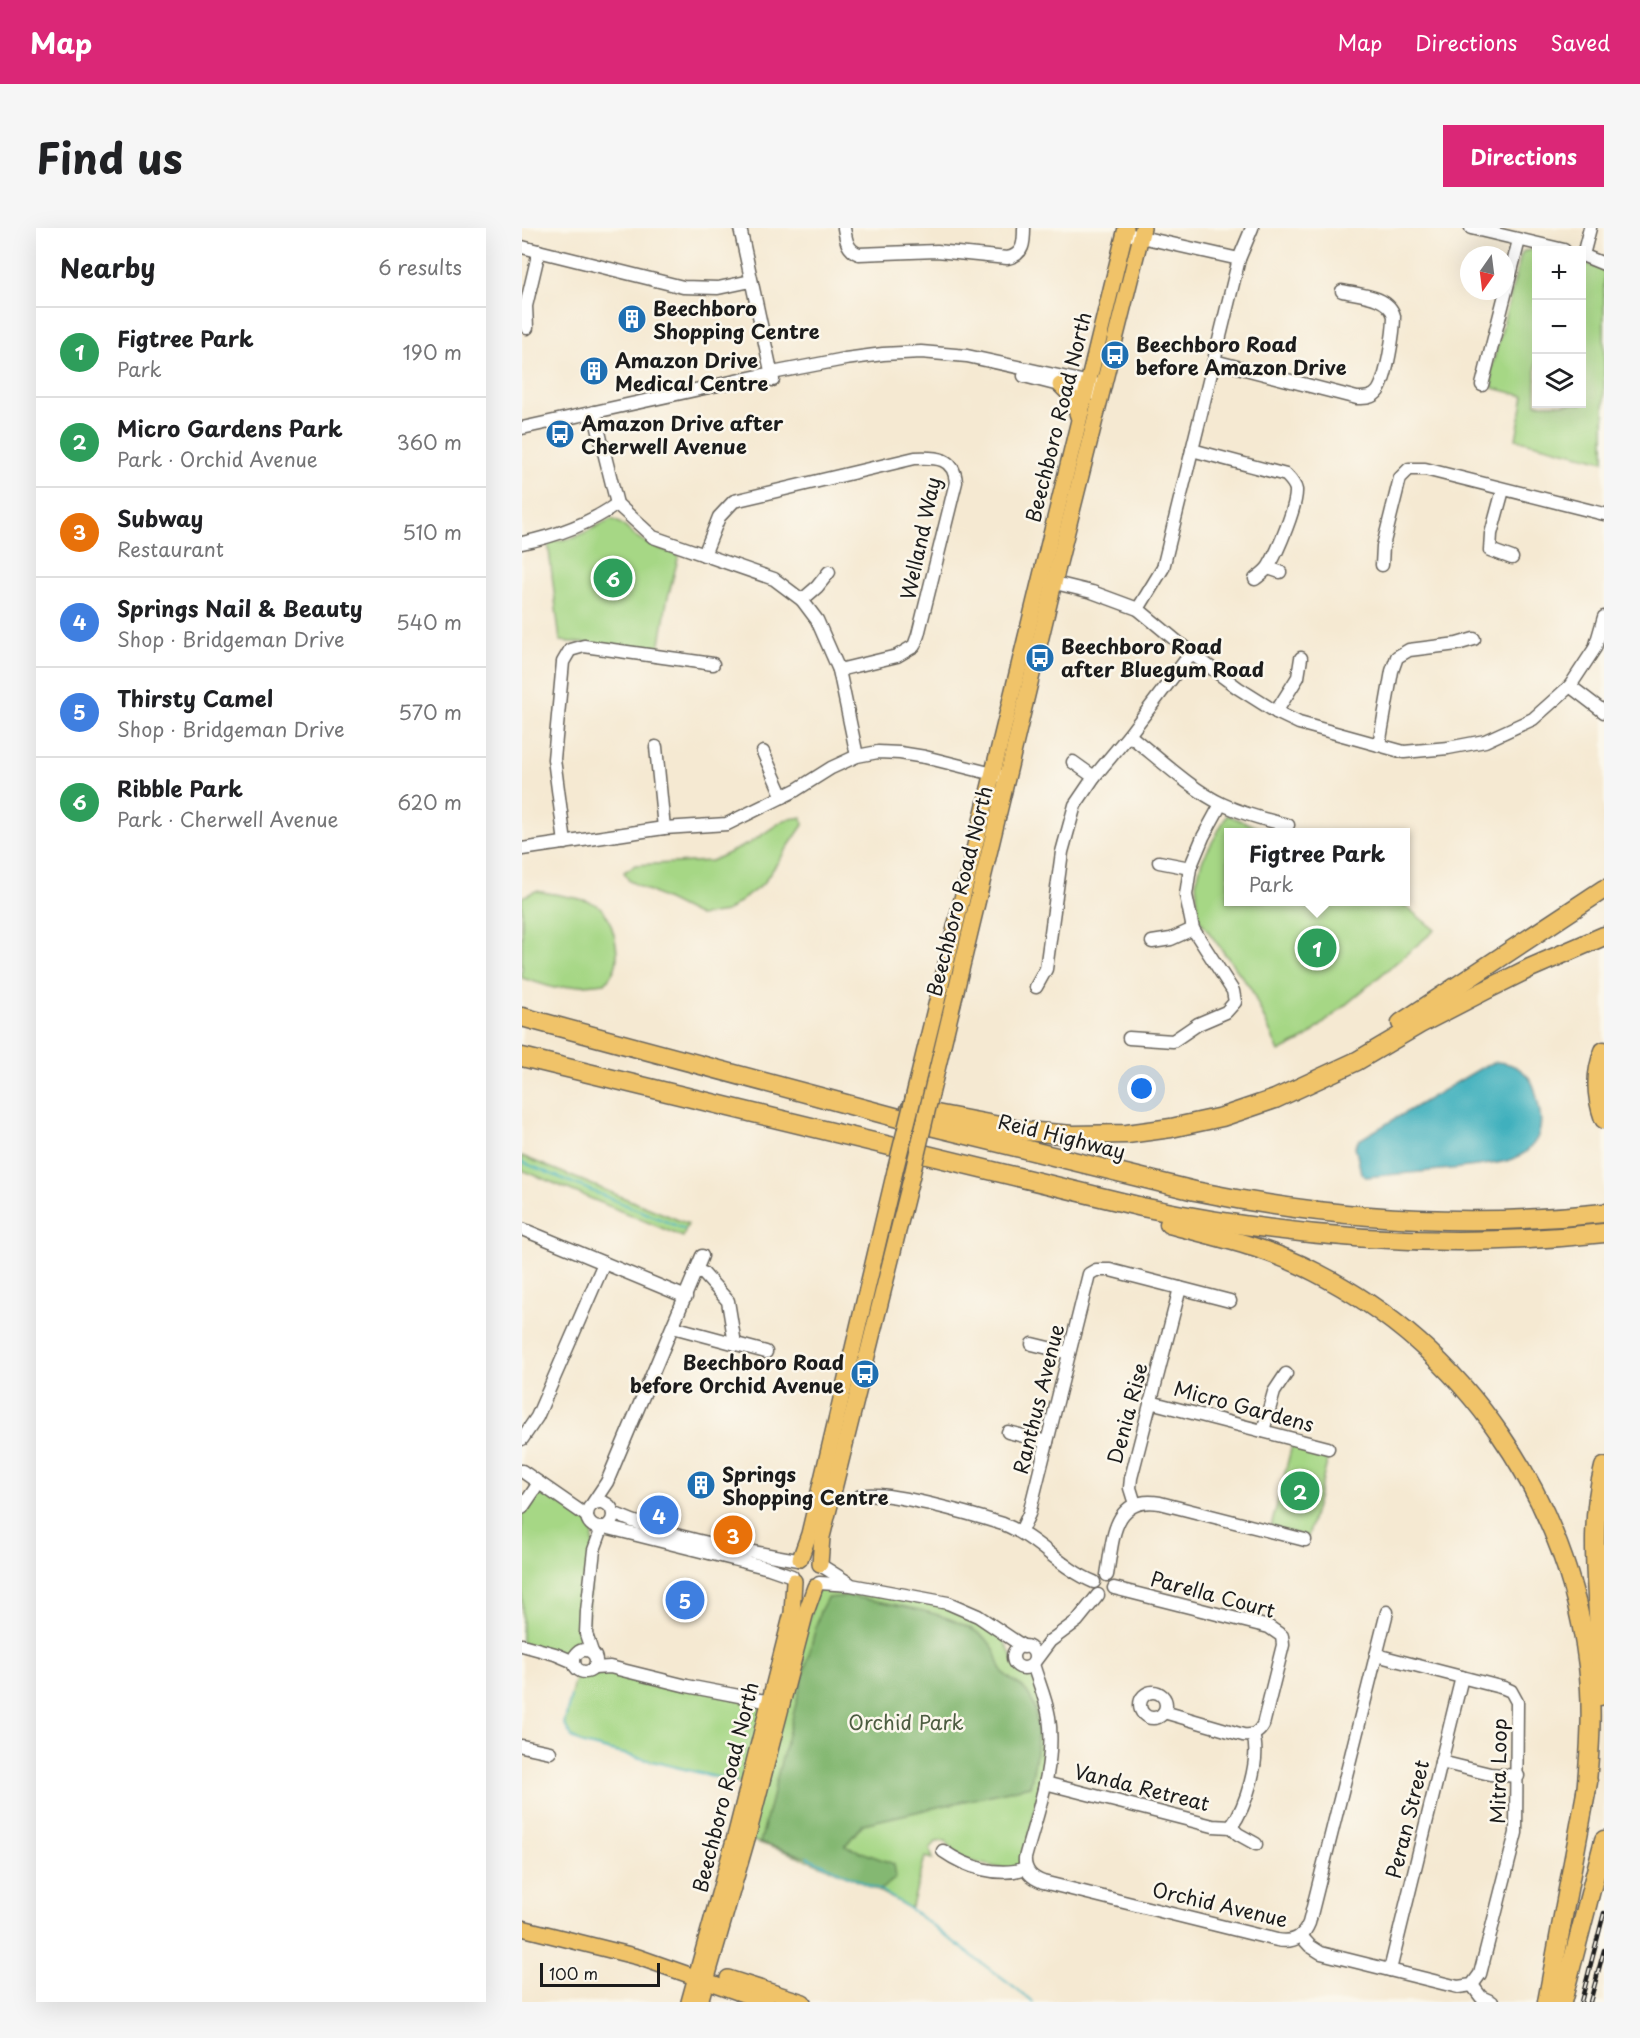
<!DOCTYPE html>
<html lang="en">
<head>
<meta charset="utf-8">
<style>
	body { margin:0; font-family:"Playpen Sans",sans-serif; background:#f6f6f6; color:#202124 }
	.controls { position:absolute; right:18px; top:18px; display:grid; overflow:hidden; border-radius:0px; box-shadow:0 6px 24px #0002 }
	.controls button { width:54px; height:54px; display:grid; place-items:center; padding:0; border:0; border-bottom:2px solid #e0e0e0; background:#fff; color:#202124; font:30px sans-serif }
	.compass { position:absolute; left:938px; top:18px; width:54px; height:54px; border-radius:50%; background:#fff; box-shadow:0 6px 24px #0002; rotate:194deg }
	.scale { position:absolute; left:18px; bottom:15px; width:120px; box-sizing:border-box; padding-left:6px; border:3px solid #1c1c1c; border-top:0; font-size:16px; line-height:21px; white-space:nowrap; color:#1c1c1c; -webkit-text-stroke:4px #fbf7ec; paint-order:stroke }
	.you { position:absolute; left:620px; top:861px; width:21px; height:21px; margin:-15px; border:4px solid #fff; border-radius:50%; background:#1a73e8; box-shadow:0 0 0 9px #1a73e833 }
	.badge { display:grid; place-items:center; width:39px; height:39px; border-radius:50%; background:#db2777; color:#fff; font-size:20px; font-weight:700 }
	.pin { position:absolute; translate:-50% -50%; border:3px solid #fff; box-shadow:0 2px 6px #0006 }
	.popup { position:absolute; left:702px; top:600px; width:186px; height:78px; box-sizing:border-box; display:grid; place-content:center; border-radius:0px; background:#fff; filter:drop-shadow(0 2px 4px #0005); font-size:20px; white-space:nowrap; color:#757577 }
	.popup b { font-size:22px; color:#202124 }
	.popup::after { content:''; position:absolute; left:50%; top:100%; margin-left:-12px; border:12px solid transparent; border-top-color:#fff }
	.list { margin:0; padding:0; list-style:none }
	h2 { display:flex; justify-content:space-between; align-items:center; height:78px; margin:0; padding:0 24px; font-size:26px }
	h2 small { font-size:20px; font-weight:400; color:#757577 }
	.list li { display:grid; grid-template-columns:39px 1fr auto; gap:18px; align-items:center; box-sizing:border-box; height:90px; padding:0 24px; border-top:2px solid #e0e0e0 }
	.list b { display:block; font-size:22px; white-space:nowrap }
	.list p { margin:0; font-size:20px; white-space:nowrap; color:#757577 }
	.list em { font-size:20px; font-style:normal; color:#757577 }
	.icon { flex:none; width:33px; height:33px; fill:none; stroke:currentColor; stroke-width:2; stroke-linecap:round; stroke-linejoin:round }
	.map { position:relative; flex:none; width:1082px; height:1774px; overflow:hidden; border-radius:0px }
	header { display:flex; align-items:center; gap:36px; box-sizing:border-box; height:84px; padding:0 30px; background:#db2777; color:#fff }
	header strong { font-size:28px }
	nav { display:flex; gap:33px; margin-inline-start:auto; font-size:21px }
	.intro { display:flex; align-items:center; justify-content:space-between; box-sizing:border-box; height:144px; padding:0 36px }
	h1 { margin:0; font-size:42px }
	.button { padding:15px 27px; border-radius:0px; background:#db2777; color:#fff; font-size:21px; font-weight:700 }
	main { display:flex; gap:36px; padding:0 36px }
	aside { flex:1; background:#fff; border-radius:0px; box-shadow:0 6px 24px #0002 }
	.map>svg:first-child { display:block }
</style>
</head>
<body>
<header>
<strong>Map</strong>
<nav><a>Map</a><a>Directions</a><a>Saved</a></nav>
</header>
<div class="intro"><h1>Find us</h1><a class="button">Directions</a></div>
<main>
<aside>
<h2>Nearby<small>6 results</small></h2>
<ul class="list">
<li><span class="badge" style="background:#2e9e5b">1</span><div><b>Figtree Park</b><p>Park</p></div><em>190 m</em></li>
<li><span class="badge" style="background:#2e9e5b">2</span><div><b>Micro Gardens Park</b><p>Park · Orchid Avenue</p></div><em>360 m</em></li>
<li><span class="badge" style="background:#e8710a">3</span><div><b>Subway</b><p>Restaurant</p></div><em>510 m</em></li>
<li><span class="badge" style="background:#3f7fe0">4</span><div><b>Springs Nail &amp; Beauty</b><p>Shop · Bridgeman Drive</p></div><em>540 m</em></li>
<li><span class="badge" style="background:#3f7fe0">5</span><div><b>Thirsty Camel</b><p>Shop · Bridgeman Drive</p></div><em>570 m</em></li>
<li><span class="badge" style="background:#2e9e5b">6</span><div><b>Ribble Park</b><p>Park · Cherwell Avenue</p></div><em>620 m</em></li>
</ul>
</aside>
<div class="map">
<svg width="1082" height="1774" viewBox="0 0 1082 1774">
	<rect width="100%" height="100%" fill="#fbf7ec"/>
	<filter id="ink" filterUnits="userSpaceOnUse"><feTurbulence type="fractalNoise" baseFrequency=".0167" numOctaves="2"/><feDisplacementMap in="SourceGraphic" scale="12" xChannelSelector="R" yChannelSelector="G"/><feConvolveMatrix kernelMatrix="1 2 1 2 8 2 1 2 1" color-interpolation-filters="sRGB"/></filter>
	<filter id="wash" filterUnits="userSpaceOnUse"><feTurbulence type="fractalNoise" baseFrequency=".008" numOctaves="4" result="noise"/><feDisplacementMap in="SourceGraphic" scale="24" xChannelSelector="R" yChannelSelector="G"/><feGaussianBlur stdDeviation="1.35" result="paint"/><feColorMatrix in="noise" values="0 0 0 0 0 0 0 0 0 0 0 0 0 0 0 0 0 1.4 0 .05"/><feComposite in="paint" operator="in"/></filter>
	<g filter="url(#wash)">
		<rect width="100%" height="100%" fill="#f5e9d2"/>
		<g fill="#a6d785" stroke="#617a50" stroke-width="1.5">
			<path d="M1010,22l4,1v153h46v-142l22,8v191l-88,-22 8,-43 -31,-8 -2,-17 30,-116 3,-4z"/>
			<path d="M89,291c10,2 15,10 23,16 13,10 30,15 45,20l-12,46 -8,49 -99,-9 -12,-99 26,-4z"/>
			<path d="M705,587l42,17h-41v70h172l35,28 -129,108 -27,14 -28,-63 -52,-70 -3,-36 6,-22z"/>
			<path d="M280,589l1,8 -40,59 -37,28 -27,4 -70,-35 -5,-9 11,-7 76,-4 37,-17 36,-24z"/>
			<path d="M14,663c16,3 52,7 64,16 12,10 21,46 15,61 -2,5 -7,11 -10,15l-51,5 -32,-10v-81z"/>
			<path d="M0,928l166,68 -5,13 -161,-67z"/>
			<path d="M770,1217l37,10 -21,82 -37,-10z"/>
			<path d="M17,1255l49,37 4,6 2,24 -8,84 -10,21 -21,-1 -33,-9v-137z"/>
			<path d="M297,1355l129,20 52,29 16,33 23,20 11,50 -25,123 -9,14 -55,-13 -16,-18 -9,1 -6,7 3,10 -8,-2 -13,49 -3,2c-52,-31 -105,-51 -162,-69z"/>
			<path d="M72,1440l175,34 -21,83 -165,-41 -11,-7 -8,-13 13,-55 7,3z"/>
		</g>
		<path fill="#84b872" stroke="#506a47" stroke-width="1.5" d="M326,1368c39,7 119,17 144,50 6,8 6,18 11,26 6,9 18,11 24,20 17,23 9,69 3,94l-167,38 -18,22 49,18 2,14 -16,12 -73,-33 -47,-14 60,-232 7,-13z"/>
		<path fill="#41b0bd" stroke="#2e666c" stroke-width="1.5" d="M975,834c17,1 33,10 38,28 4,16 11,38 -1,53 -3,4 -9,10 -13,12 -14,8 -30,9 -45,11 -36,5 -73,7 -110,11l-5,-4 -6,-27 4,-6 127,-75z"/>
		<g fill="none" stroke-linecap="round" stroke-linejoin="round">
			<g stroke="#41b0bd" stroke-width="2">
				<path d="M0,934l162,67"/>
				<path d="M49,1468l-7,28 8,13 11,7 153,38"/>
				<path d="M285,1629l73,33 29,18 124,94"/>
			</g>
		</g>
	</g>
	<g filter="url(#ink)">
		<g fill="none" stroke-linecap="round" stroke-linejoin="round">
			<g stroke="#68645c" stroke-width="15">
				<g id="minor">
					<path d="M218,0l33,152"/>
					<path d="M322,0c2,12 3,22 15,26l78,-3 70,7c17,-3 17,-16 17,-30"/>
					<path d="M949,0l93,22"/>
					<path d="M610,7l107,24"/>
					<path d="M0,19l161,40 35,1 33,-7"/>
					<path d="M1060,27l22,9"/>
					<path d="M1061,27l7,-27"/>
					<path d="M5,100l-1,-22 13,-55"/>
					<path d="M692,133l143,37c8,0 16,0 21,-7 9,-13 16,-59 16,-75 -5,-20 -34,-21 -52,-25"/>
					<path d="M502,148l70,18"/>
					<path d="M960,157l37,-145"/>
					<path d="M72,184l23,92 36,33 121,42 28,21 15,20 22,50 18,86"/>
					<path d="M0,200l250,-55 73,-14 38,-5 38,-2 46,4 137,30"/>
					<path d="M670,222l94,25c4,4 9,9 10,15 1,16 -18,61 -27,76 -3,5 -9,9 -14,13"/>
					<path d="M981,262l-12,44 -1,16 22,8"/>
					<path d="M0,315c33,-7 67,-19 95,-39"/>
					<path d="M182,327l15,-38 15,-16 181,-43c21,-1 39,-1 41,24l-38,153 -4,11 -17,10 -58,14"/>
					<path d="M860,337l1,-19 17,-68 9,-9h16l179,45"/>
					<path d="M746,340l12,4"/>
					<path d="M525,353l45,11 46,17 53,44 47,35 38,24 23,11 105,29 44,-4 37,-7 48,-22 37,-33 25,-38 9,-31"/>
					<path d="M280,372l15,-13 12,-15"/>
					<path d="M616,381l25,-41 76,-309 13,-31"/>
					<path d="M1048,458l34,26"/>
					<path d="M754,484l22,-35 3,-19"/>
					<path d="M607,507c27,21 63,55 93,69 21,10 43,16 66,21"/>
					<path d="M857,517l13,-74 5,-14 12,-7 48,-6 17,-5"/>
					<path d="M134,519l8,81"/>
					<path d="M241,524l20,45"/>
					<path d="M551,534l21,15"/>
					<path d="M43,615l-11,-84 9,-97 7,-12 14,-4 129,18"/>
					<path d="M0,621l142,-21 63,-4 69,-34 35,-22 26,-12 21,-4 22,1 25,4 76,19"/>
					<path d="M637,634l31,6"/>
					<path d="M630,714l19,-3 22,-10"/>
					<path d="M514,759l10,-18 16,-117 13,-47 19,-28 35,-42 62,-82"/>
					<path d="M607,810l44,3 25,-17 28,-12 9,-10 -2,-11 -40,-62 -7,-34 4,-27 13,-31 18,-33"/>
					<path d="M0,1001l164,68"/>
					<path d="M174,1043l7,2 25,28 7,43"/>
					<path d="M151,1099l93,25"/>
					<path d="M510,1116l37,9"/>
					<path d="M628,1174l178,46"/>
					<path d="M741,1203l11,-39 12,-18"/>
					<path d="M486,1204l39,10"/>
					<path d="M0,1211l15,-22 67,-154"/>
					<path d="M0,1243l65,45"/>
					<path d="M338,1268c22,-8 117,20 143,28 34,13 57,44 91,58"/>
					<circle cx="78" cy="1287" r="13"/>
					<path d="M71,1275l14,-21 95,-226"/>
					<path d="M613,1276l-5,-16 1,-10 49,-190"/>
					<path d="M0,1280l17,-25"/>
					<path d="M91,1285c59,26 123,36 185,47"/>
					<path d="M83,1299l164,41 23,8"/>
					<path d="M499,1303l8,-17 60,-240 7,-4h14l120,31"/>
					<path d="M300,1338l27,17"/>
					<path d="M585,1347c6,-34 5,-80 53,-72l145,37"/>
					<path d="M297,1355l32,2 97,18 30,13 46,31"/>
					<path d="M592,1360l155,39 13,9 1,9 -20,80c-5,9 -11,11 -20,10l-79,-23"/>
					<path d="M0,1417l33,9 19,8"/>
					<circle cx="502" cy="1429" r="11"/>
					<circle cx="63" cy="1433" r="11"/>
					<path d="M70,1424l-6,-18 1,-23 7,-61 8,-22"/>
					<path d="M513,1433l15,-20 27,-20 21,-26"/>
					<path d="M511,1436c5,17 13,35 16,53 7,48 -12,96 -24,141 -1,13 7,20 18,24l234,58c16,3 26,-2 32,-17l78,-311"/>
					<path d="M72,1440l16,-1 77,19 89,17"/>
					<circle cx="631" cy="1477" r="13"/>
					<path d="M0,1518l28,6"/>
					<path d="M919,1534l49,12 28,2"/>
					<path d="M523,1555l168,43 18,1c15,-20 30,-68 22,-92"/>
					<path d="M709,1599l7,7 18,10"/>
					<path d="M421,1623c23,16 55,27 83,17"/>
					<path d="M779,1708l9,10 11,7 137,34 14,-2 8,-11 36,-141 1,-131 -6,-11 -7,-3 -128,-33"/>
					<path d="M868,1742l72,-293"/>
					<path d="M950,1757l9,12 11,5"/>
				</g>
			</g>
			<g stroke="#68645c" stroke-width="18">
				<g id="major">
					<path d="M538,157l12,12 6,19"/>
					<path d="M391,871l213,-871"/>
					<path d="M407,875l125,-520 89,-355"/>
					<path d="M278,1331l9,-25 86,-363"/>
					<path d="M298,1336l2,-27 90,-362"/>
					<path d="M0,1700l116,29 128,45"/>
					<path d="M206,1750l75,24"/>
					<path d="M167,1774l47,-169 56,-220 2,-32"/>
					<path d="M178,1774l47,-163 58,-224 10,-28"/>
				</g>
			</g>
			<g stroke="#68645c" stroke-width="21">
				<g id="highway">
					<path d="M0,789l384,103 289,71c135,28 272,37 409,22"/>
					<path d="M879,795l203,-134"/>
					<path d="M1082,823c-9,22 -8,46 0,68"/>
					<path d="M0,829l620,150c153,32 307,43 462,26"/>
					<path d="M388,881l115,22 48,4 54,-1 44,-6 51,-11 53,-18 82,-38 63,-37 66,-34 44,-22 74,-32"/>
					<path d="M647,996c49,13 100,24 146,48 151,77 253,227 273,394 5,43 2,85 -2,127"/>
					<path d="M1078,1468c4,-77 -16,-154 4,-229"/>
					<path d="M1025,1774l41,-220"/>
					<path d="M1040,1774l42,-162"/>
				</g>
			</g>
			<use href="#minor" stroke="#fff" stroke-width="12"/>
			<use href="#major" stroke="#f0c369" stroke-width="15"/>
			<use href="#highway" stroke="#f0c369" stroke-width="18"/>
			<g stroke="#1c1c1c" stroke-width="4.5">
				<g id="rail">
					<path d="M1059,1774l23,-89"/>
					<path d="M1068,1774l14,-52"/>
				</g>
			</g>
			<use href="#rail" stroke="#fbf7ec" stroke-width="2" stroke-dasharray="7" stroke-linecap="butt"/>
			<g stroke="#68645c" stroke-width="18" stroke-linecap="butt">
				<g id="major-bridge">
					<path d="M373,943l18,-72"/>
					<path d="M390,947l17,-72"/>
				</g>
			</g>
			<use href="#major-bridge" stroke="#f0c369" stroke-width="15"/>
		</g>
	</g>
	<defs>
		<g id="building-disc" transform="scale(1.5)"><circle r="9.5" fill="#1f6fb2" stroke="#fbf7ec"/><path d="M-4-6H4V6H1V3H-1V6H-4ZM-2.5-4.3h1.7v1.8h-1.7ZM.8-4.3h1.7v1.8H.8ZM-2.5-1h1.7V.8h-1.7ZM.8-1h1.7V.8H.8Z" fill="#fff"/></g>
		<g id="bus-disc" transform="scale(1.5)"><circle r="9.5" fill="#1f6fb2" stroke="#fbf7ec"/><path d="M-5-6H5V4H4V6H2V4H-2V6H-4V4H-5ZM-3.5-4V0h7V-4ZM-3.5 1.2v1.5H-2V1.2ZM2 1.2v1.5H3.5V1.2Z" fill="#fff"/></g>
	</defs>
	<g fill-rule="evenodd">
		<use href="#building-disc" x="110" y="91"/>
		<use href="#bus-disc" x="593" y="127"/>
		<use href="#building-disc" x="72" y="143"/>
		<use href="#bus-disc" x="38" y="206"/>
		<use href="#bus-disc" x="518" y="430"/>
		<use href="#bus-disc" x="343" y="1146"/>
		<use href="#building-disc" x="179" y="1257"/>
	</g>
	<g text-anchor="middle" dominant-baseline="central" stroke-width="5" stroke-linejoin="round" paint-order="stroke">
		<g font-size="20" font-weight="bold" fill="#1c1c1c" stroke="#fbf7ec" text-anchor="start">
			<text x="131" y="80">Beechboro<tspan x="131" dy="23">Shopping Centre</tspan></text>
			<text x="614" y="116">Beechboro Road<tspan x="614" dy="23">before Amazon Drive</tspan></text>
			<text x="93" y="132">Amazon Drive<tspan x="93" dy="23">Medical Centre</tspan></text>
			<text x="59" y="195">Amazon Drive after<tspan x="59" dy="23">Cherwell Avenue</tspan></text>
			<text x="539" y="418">Beechboro Road<tspan x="539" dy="23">after Bluegum Road</tspan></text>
			<text x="322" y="1134" text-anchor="end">Beechboro Road<tspan x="322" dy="23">before Orchid Avenue</tspan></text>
			<text x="200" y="1246">Springs<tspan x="200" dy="23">Shopping Centre</tspan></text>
		</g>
		<g font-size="20" fill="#1c1c1c" stroke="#fbf7ec">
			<text transform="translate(536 189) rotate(-76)">Beechboro Road North</text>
			<text transform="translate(398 310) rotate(-78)">Welland Way</text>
			<text transform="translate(437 663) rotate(-76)">Beechboro Road North</text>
			<text transform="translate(540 908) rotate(14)">Reid Highway</text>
			<text transform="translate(516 1171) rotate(-76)">Ranthus Avenue</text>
			<text transform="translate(722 1178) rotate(15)">Micro Gardens</text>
			<text transform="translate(605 1185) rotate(-75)">Denia Rise</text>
			<text transform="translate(691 1366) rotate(15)">Parella Court</text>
			<text transform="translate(976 1543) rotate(-89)">Mitra Loop</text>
			<text transform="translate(203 1559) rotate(-76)">Beechboro Road North</text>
			<text transform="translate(620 1559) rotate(14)">Vanda Retreat</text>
			<text transform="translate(885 1591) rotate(-76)">Peran Street</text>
			<text transform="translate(698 1676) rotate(13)">Orchid Avenue</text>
		</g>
		<g font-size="20" fill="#4c5d41" stroke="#fbf7ec">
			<text x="384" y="1494">Orchid Park</text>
		</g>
	</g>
</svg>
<div class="controls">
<button>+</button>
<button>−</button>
<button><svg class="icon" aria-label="layers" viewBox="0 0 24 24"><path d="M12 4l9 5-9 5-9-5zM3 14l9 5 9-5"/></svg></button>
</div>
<svg class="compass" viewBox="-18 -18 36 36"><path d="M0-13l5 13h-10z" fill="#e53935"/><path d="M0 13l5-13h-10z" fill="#757577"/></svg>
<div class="scale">100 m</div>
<div class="you"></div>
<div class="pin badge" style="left:795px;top:720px;background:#2e9e5b">1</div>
<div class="popup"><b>Figtree Park</b>Park</div>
<div class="pin badge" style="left:778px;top:1263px;background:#2e9e5b">2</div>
<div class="pin badge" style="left:211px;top:1307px;background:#e8710a">3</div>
<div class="pin badge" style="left:137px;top:1287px;background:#3f7fe0">4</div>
<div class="pin badge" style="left:163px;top:1372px;background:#3f7fe0">5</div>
<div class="pin badge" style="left:91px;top:350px;background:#2e9e5b">6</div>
</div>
</main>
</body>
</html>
